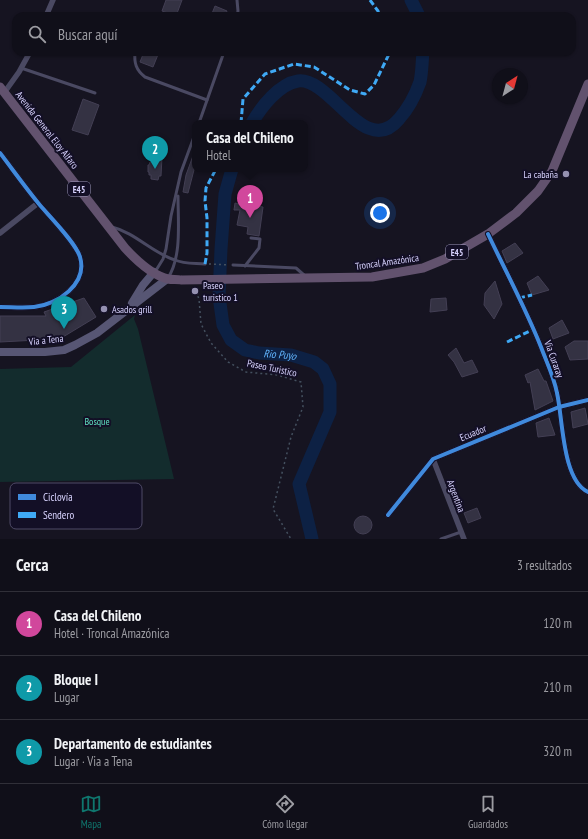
<!DOCTYPE html>
<html lang="es">
<head>
<meta charset="utf-8">
<style>
	body { margin:0; font-family:"PT Sans Narrow",sans-serif; background:#191822; color:#f1f3f6 }
	.compass { position:absolute; left:492px; top:68px; width:36px; height:36px; border-radius:50%; background:#100f19; box-shadow:0 1px 3px #0004; rotate:36deg }
	.you { position:absolute; left:380px; top:213px; width:14px; height:14px; margin:-10px; border:3px solid #fff; border-radius:50%; background:#1a73e8; box-shadow:0 0 0 6px #1a73e833 }
	.badge { display:grid; place-items:center; width:26px; height:26px; border-radius:50%; background:#0f766e; color:#fff; font-size:13px; font-weight:700 }
	.pin { position:absolute; translate:-50% -33px; filter:drop-shadow(0 1px 2px #0008) }
	.pin::after { content:''; position:absolute; top:21px; width:14px; height:12px; background:inherit; clip-path:polygon(0 0,100% 0,50% 100%) }
	.popup { position:absolute; left:192px; top:120px; width:116px; height:52px; box-sizing:border-box; display:grid; place-content:center; border-radius:8px; background:#100f19; filter:drop-shadow(0 1px 3px #0005); font-size:13px; white-space:nowrap; color:#9c9ca2 }
	.popup b { font-size:15px; color:#f1f3f6 }
	.popup::after { content:''; position:absolute; left:50%; top:100%; margin-left:-8px; border:8px solid transparent; border-top-color:#100f19 }
	.list { margin:0; padding:0; list-style:none }
	h2 { display:flex; justify-content:space-between; align-items:center; height:52px; margin:0; padding:0 16px; font-size:17px }
	h2 small { font-size:13px; font-weight:400; color:#9c9ca2 }
	.list li { display:grid; grid-template-columns:26px 1fr auto; gap:12px; align-items:center; box-sizing:border-box; height:64px; padding:0 16px; border-top:1px solid #302f38 }
	.list b { display:block; font-size:15px; white-space:nowrap }
	.list p { margin:0; font-size:13px; white-space:nowrap; color:#9c9ca2 }
	.list em { font-size:13px; font-style:normal; color:#9c9ca2 }
	.icon { flex:none; width:22px; height:22px; fill:none; stroke:currentColor; stroke-width:2; stroke-linecap:round; stroke-linejoin:round }
	.map { position:relative; flex:none; width:588px; height:539px; overflow:hidden }
	.search { position:absolute; background:#100f19; box-shadow:0 1px 3px #0004; left:12px; right:12px; top:12px; height:44px; display:flex; align-items:center; gap:10px; box-sizing:border-box; padding:0 14px; border-radius:12px; color:#9c9ca2; font-size:15px }
	.sheet { height:244px; background:#100f19 }
	nav { display:flex; justify-content:space-around; align-items:center; box-sizing:border-box; height:56px; border-top:1px solid #302f38; background:#100f19; font-size:11px; color:#9c9ca2 }
	nav a { display:grid; justify-items:center; gap:2px }
	nav .on { color:#0f766e }
	.map>svg:first-child { display:block }
</style>
</head>
<body>
<div class="map">
<svg width="588" height="539" viewBox="0 0 588 539">
	<rect width="100%" height="100%" fill="#161421"/>
	<path fill="#132c2d" d="M135,315l-1,4 4,10 36,150 -174,3v-113l71,-2z"/>
	<g fill="none" stroke-linecap="round" stroke-linejoin="round">
		<g stroke="#0d2144" stroke-width="13">
			<path d="M411,0l8,16"/>
			<path d="M252,123c9,-16 27,-39 46,-42 33,-4 67,79 101,38 9,-10 16,-23 21,-37 2,-9 2,-20 3,-30"/>
			<path id="s1" d="M232,169l-7,25 -4,55 -2,47 4,29 8,15 14,10 14,3 32,2 23,7 9,7 7,15v28l-31,72 13,55"/>
		</g>
	</g>
	<g fill="#343243" stroke="#433f54">
		<path d="M166,0h16l-6,16 -14,-5z"/>
		<path d="M215,6l12,5 -2,5h-14z"/>
		<path d="M144,52h15l-6,15 -13,-5z"/>
		<path d="M83,99l16,6 -11,30 -16,-5z"/>
		<path d="M194,153l1,13 -7,27 -5,-1 3,-17z"/>
		<path d="M154,156l8,1 -1,19h-2l-1,4 -7,-1v-4h-2v-3h-1v-7h1l1,-3h3z"/>
		<path d="M240,195l14,2 -2,8 11,2 -4,29 -12,-2 1,-7 -11,-2 3,-15h-6l1,-7 4,1z"/>
		<path d="M515,243l8,10 -16,10 -5,-12z"/>
		<path d="M538,276l11,14 -17,5 -5,-12z"/>
		<path d="M495,281l7,23 -8,15 -10,-14 1,-12z"/>
		<path d="M84,298l12,19 -38,23 -1,-1 -57,3v-26h46l-2,-4z"/>
		<path d="M446,298l1,12 -17,2 1,-13z"/>
		<path d="M562,320l7,13 -16,6 -4,-11z"/>
		<path d="M574,341h14v18l-18,1 -5,-13z"/>
		<path d="M456,348l8,15 8,-3 6,12 -16,5 -8,-15 -6,-7z"/>
		<path d="M538,369l6,12h2l7,20 -18,9 -5,-28 -2,1 -3,-8z"/>
		<path d="M585,408l3,16 -15,4 -2,-16z"/>
		<path d="M549,418l6,17 -17,2 -2,-14z"/>
		<path d="M477,508l4,10 -13,5 -4,-10z"/>
		<circle cx="363" cy="525" r="9"/>
	</g>
	<g fill="none" stroke-linecap="round" stroke-linejoin="round">
		<g stroke="#44505f" stroke-width="1.5" stroke-dasharray="2 3" stroke-linecap="butt">
			<path d="M209,264l20,1"/>
			<path d="M194,287l5,12 2,25 10,19 17,19 18,10 31,3 24,7 2,25 -12,30 -18,72 18,30"/>
		</g>
		<g stroke="#4a4962" stroke-width="3">
			<path d="M237,16l1,-5 -1,-11"/>
			<path d="M135,52c-1,11 1,18 10,25l62,23"/>
			<path d="M21,68l74,25"/>
			<path d="M199,123l25,-71"/>
			<path d="M112,227c24,6 40,26 63,33 9,4 20,3 30,4"/>
			<path d="M233,265l63,3 8,7"/>
			<path d="M245,266l14,-18 1,-9 -9,-1"/>
			<path d="M155,272l8,-13 3,-10 5,-33 10,-44 14,-38"/>
			<path d="M168,278c14,-22 10,-56 10,-82"/>
			<path d="M441,539l20,-7"/>
		</g>
		<g stroke="#4a4962" stroke-width="5.5">
			<path d="M46,16l7,-16"/>
			<path d="M4,93l15,-21 11,-20"/>
			<path d="M0,153c13,17 25,34 39,51 10,12 37,39 41,53 8,27 -23,48 -46,50 -11,1 -23,0 -34,0"/>
			<path d="M0,233l38,-30"/>
			<path d="M488,234c18,38 38,75 53,113 6,16 13,30 16,46 6,26 5,87 31,99"/>
			<path d="M433,459l31,80"/>
			<path d="M388,515l45,-56 126,-52 29,-7"/>
		</g>
		<g stroke="#575674" stroke-width="8">
			<path d="M132,303l11,-18 11,-13"/>
			<path d="M0,352h45l19,-2 11,-5 22,-12 70,-54"/>
		</g>
		<path stroke="#62526e" stroke-width="9" d="M0,87l125,161c11,12 26,27 43,31 4,1 9,0 13,1l191,-3 51,-9 22,-9 43,-25 28,-21 22,-22 14,-20 36,-87"/>
		<g stroke="#3fa9f5" stroke-width="3" stroke-dasharray="6 3" stroke-linecap="butt">
			<path d="M370,0l8,11 2,5"/>
			<path d="M241,123l2,-24 22,-25 29,-10 20,3 36,23 15,4 9,-9 16,-33"/>
			<path d="M205,264l2,-11v-35l-2,-17 1,-13 10,-19"/>
			<path d="M519,298l13,-3"/>
			<path d="M507,342l27,-13"/>
		</g>
		<g stroke="#130f26" stroke-width="6">
			<g id="cycleway">
				<path d="M0,153c13,17 25,34 39,51 10,12 37,39 41,53 8,27 -23,48 -46,50 -11,1 -23,0 -34,0"/>
				<path d="M488,234c18,38 38,75 53,113 6,16 13,30 16,46 6,26 5,87 31,99"/>
				<path d="M388,515l45,-56 126,-52 29,-7"/>
			</g>
		</g>
		<use href="#cycleway" stroke="#408adc" stroke-width="4"/>
	</g>
	<g fill="#9591b1" stroke="#130f26" stroke-width="1.5">
		<circle cx="566" cy="174" r="4"/>
		<circle cx="195" cy="291" r="4"/>
		<circle cx="104" cy="309" r="4"/>
	</g>
	<g text-anchor="middle" dominant-baseline="central" stroke-width="4" stroke-linejoin="round" paint-order="stroke">
		<g fill="#130f26" stroke="#9e99be" stroke-width="1">
			<rect x="68" y="182" width="22" height="14" rx="3"/>
			<rect x="446" y="245" width="22" height="14" rx="3"/>
		</g>
		<g font-size="9" font-weight="bold" fill="#d9d4ff">
			<text x="79" y="189">E45</text>
			<text x="457" y="252">E45</text>
		</g>
		<g font-size="10" fill="#d9d4ff" stroke="#130f26">
			<text transform="translate(47 130) rotate(52)">Avenida General Eloy Alfaro</text>
			<text transform="translate(387 262) rotate(-8)">Troncal Amazónica</text>
			<text transform="translate(46 340) rotate(-6)">Via a Tena</text>
			<text transform="translate(554 359) rotate(70)">Via Curaray</text>
			<text transform="translate(272 368) rotate(12)">Paseo Turistico</text>
			<text transform="translate(473 433) rotate(-22)">Ecuador</text>
			<text transform="translate(456 496) rotate(69)">Argentina</text>
		</g>
		<g font-size="10" fill="#d9d4ff" stroke="#130f26" text-anchor="start">
			<text x="558" y="174" text-anchor="end">La cabaña</text>
			<text x="203" y="285">Paseo<tspan x="203" dy="12">turistico 1</tspan></text>
			<text x="112" y="309">Asados grill</text>
		</g>
		<g font-size="10" fill="#5fe0c0" stroke="#130f26">
			<text x="97" y="421">Bosque</text>
		</g>
		<g font-size="11" font-style="italic" fill="#62b6ff" stroke="#130f26">
			<text stroke="none"><textPath href="#s1" startOffset="227">Rio Puyo</textPath></text>
		</g>
	</g>
	<rect x="10" y="483" width="132" height="46" rx="6" fill="#130f26" stroke="#4e4a67" stroke-width="1"/>
	<rect x="18" y="494" width="18" height="6" fill="#408adc"/>
	<rect x="18" y="512" width="18" height="6" fill="#3fa9f5"/>
	<g font-size="11" fill="#d9d4ff">
		<text x="43" y="501">Ciclovía</text>
		<text x="43" y="519">Sendero</text>
	</g>
</svg>
<svg class="compass" viewBox="-18 -18 36 36"><path d="M0-13l5 13h-10z" fill="#e53935"/><path d="M0 13l5-13h-10z" fill="#9c9ca2"/></svg>
<div class="you"></div>
<div class="pin badge" style="left:250px;top:218px;background:#d1479c">1</div>
<div class="popup"><b>Casa del Chileno</b>Hotel</div>
<div class="pin badge" style="left:155px;top:169px;background:#0f9aa8">2</div>
<div class="pin badge" style="left:64px;top:329px;background:#0f9aa8">3</div>
<div class="search"><svg class="icon" aria-label="search" viewBox="0 0 24 24"><circle cx="10" cy="10" r="6"/><path d="M15 15l6 6"/></svg>Buscar aquí</div>
</div>
<section class="sheet">
<h2>Cerca<small>3 resultados</small></h2>
<ul class="list">
<li><span class="badge" style="background:#d1479c">1</span><div><b>Casa del Chileno</b><p>Hotel · Troncal Amazónica</p></div><em>120 m</em></li>
<li><span class="badge" style="background:#0f9aa8">2</span><div><b>Bloque I</b><p>Lugar</p></div><em>210 m</em></li>
<li><span class="badge" style="background:#0f9aa8">3</span><div><b>Departamento de estudiantes</b><p>Lugar · Via a Tena</p></div><em>320 m</em></li>
</ul>
</section>
<nav>
<a class="on"><svg class="icon" aria-label="map" viewBox="0 0 24 24"><path d="M3 6l6-2 6 2 6-2v14l-6 2-6-2-6 2zM9 4v14M15 6v14"/></svg>Mapa</a>
<a><svg class="icon" aria-label="directions" viewBox="0 0 24 24"><path d="M12 3l9 9-9 9-9-9zM9 14v-3h6M13 9l2 2-2 2"/></svg>Cómo llegar</a>
<a><svg class="icon" aria-label="saved" viewBox="0 0 24 24"><path d="M7 4h10v16l-5-4-5 4z"/></svg>Guardados</a>
</nav>
</body>
</html>
